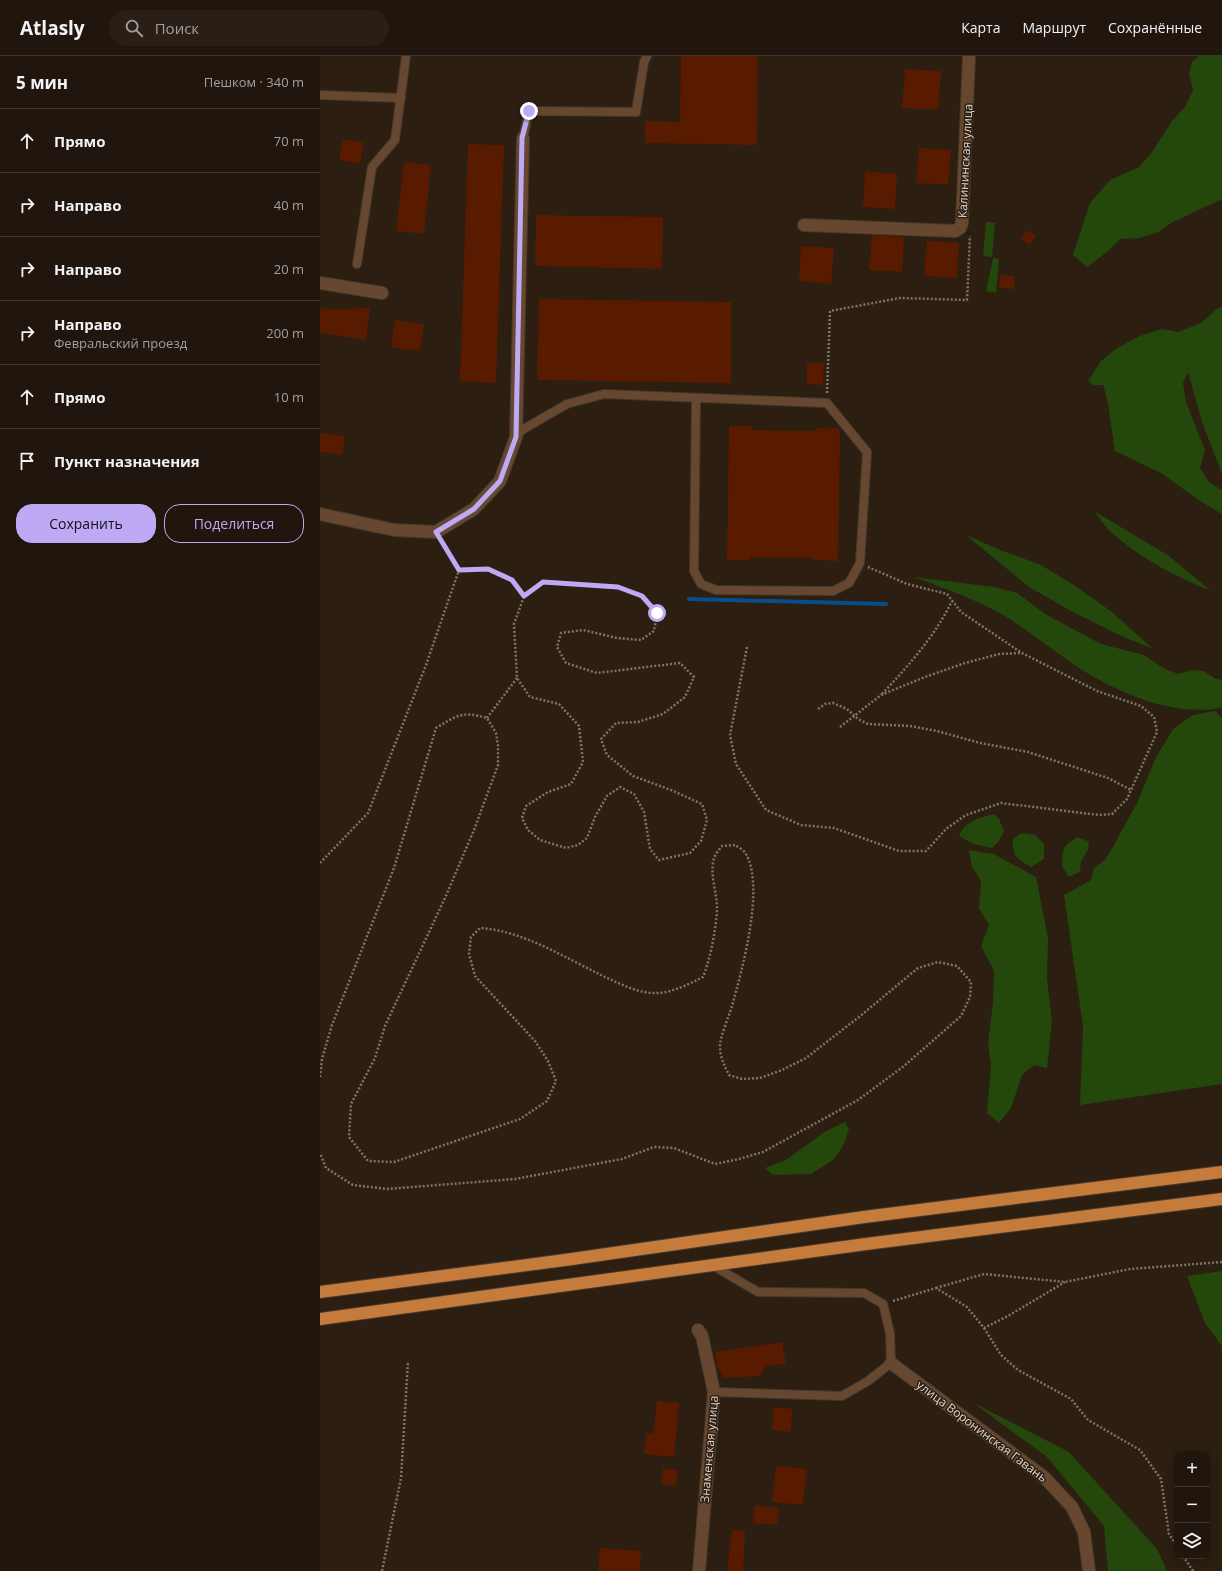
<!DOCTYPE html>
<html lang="ru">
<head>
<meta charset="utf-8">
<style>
	body { margin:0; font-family:"Open Sans",sans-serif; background:#291f16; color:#f1f3f6 }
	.controls { position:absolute; right:12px; bottom:12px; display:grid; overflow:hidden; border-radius:8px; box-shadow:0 2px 10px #0003 }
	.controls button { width:36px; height:36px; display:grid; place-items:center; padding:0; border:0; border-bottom:1px solid #3e352e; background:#21160d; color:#f1f3f6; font:20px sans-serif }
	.stop { position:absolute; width:12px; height:12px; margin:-9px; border:3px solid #bea9f4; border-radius:50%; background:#fff }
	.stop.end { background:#bea9f4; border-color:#fff; box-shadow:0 1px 4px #0008 }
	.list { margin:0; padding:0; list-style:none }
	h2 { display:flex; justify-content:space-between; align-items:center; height:52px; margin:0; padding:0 16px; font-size:17px }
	h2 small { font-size:13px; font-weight:400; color:#a29f9d }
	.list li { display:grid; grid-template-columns:26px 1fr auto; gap:12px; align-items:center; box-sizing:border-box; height:64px; padding:0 16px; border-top:1px solid #3e352e }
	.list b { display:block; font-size:15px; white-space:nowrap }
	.list p { margin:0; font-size:13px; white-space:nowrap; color:#a29f9d }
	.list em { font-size:13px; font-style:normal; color:#a29f9d }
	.actions { display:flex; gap:8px; padding:12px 16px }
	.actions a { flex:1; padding:9px 0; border:1px solid #bea9f4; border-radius:16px; text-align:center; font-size:14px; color:#bea9f4 }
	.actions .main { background:#bea9f4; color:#111 }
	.icon { flex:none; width:22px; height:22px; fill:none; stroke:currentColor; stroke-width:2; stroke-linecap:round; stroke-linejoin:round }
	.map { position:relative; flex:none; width:902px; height:1515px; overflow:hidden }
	header { display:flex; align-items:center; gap:24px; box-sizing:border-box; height:56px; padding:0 20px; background:#21160d; border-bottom:1px solid #3e352e }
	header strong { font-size:19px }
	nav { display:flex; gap:22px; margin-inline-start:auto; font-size:14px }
	.search { width:280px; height:36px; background:#291f16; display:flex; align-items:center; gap:10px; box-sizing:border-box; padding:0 14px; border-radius:22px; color:#a29f9d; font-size:15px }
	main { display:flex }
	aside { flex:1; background:#21160d }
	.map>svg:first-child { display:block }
</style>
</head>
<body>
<header>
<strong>Atlasly</strong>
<div class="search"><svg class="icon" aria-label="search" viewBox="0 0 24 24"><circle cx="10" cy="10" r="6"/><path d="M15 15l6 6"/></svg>Поиск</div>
<nav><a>Карта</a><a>Маршрут</a><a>Сохранённые</a></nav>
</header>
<main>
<aside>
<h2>5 мин<small>Пешком · 340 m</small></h2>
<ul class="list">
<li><svg class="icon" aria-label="ahead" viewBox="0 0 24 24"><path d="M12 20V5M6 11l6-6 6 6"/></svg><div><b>Прямо</b></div><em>70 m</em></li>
<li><svg class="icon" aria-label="right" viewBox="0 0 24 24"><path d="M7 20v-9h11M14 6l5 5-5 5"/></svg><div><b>Направо</b></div><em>40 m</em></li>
<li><svg class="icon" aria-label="right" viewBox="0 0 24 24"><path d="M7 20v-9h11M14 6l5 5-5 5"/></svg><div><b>Направо</b></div><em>20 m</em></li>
<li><svg class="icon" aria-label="right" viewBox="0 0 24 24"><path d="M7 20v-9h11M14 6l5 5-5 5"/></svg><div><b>Направо</b><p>Февральский проезд</p></div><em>200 m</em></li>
<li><svg class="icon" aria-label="ahead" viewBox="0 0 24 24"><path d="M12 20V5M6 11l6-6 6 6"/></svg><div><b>Прямо</b></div><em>10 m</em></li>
<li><svg class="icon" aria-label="arrive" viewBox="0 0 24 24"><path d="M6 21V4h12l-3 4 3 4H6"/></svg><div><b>Пункт назначения</b></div></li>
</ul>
<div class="actions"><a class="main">Сохранить</a><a>Поделиться</a></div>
</aside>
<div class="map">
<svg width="902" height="1515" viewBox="0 0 902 1515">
	<rect width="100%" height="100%" fill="#2c1e11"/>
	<g fill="#24470b">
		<path d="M879,0h23v143l-51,24 -12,9 -19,6 -20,1 -13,13 -20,15 -14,-12 17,-52 20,-23 29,-13 13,-15 20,-31 13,-14 8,-17 -4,-16 3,-12z"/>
		<path d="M666,166l9,1 -3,34 -9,-1z"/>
		<path d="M673,202l6,1 -3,34 -10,-2z"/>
		<path d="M902,251v167l-20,-52 -14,-50 -5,11 3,19 19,48 -5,18 9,14 13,8v24l-22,-13 -39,-28 -46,-22c-4,-22 -5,-45 -12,-66h-9l-6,-4 13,-20 16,-13 23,-12 22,-7 16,3 23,-9 17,-15z"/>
		<path d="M774,455l75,45 42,35c-36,-15 -70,-32 -99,-58 -7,-6 -12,-15 -18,-22z"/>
		<path d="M646,479l34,15 41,15 33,20 38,27 41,37 -36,-15 -46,-23 -42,-24z"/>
		<path d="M594,521l80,10 23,6 30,22 54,29 43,11 19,13 15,6 14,-4 12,1 10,7 8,2v28c-55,9 -112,-18 -156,-49 -22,-15 -42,-32 -65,-45 -28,-16 -58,-26 -87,-37z"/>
		<path d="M895,655l7,7v366l-142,21 3,-79 -19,-131 27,-15 3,-12 11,-8 9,-15 23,-42 19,-46 18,-29 19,-13z"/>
		<path d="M674,758l5,5 5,12 -5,10 -7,7 -19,-4 -14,-8c4,-14 22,-19 35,-22z"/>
		<path d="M701,777l14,2 9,9v15l-13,8c-14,-8 -19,-11 -18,-28z"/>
		<path d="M758,781l11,5 -1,8 -7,11 -1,11 -11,5 -7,-11c1,-18 0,-20 16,-29z"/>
		<path d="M649,794l25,4 42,23 12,61 -1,40 5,43 -5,47 -13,-3 -12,10 -11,33 -12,15 -12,-10 4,-47 -3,-22 5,-42 1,-31 -13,-25 8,-21 -10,-17 2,-27 -9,-14z"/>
		<path d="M525,1066l4,7 -6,17 -10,14 -22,14 -38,1 -8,-7 21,-8 40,-29z"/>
		<path d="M902,1215v75l-17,-23 -18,-47z"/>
		<path d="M652,1346l97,50 88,97 10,22h-59l-4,-45 -57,-69z"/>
	</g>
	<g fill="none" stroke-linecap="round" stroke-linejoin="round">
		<path stroke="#074e8c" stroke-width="4" d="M369,543l197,5"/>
	</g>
	<g fill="#581b00">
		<path d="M361,0h77l-1,89 -112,-2v-22l35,1z"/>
		<path d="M585,13l36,2 -3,39 -36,-2z"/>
		<path d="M23,83l21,4 -4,21 -21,-4z"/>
		<path d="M148,88l36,1 -8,238 -36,-2z"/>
		<path d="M599,92l32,2 -3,35 -32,-2z"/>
		<path d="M84,106l27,3 -7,69 -28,-3z"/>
		<path d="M545,115l32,3 -2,35 -32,-2z"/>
		<path d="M216,159l127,2 -1,52 -127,-3z"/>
		<path d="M707,174l9,6 -6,9 -9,-6z"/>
		<path d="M552,179l32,2 -2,35 -33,-2z"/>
		<path d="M607,185l32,2 -2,35 -33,-2z"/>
		<path d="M481,190l33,2 -3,36 -32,-3z"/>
		<path d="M680,219l15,1 -1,13 -15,-1z"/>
		<path d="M219,243l192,3v81l-194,-3z"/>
		<path d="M33,251l17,2 -4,31 -46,-7v-25l17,2 1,-2 15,2z"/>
		<path d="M75,264l29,4 -4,27 -29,-4z"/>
		<path d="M487,307h17l-1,22 -16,-1z"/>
		<path d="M409,370h23v4l63,1v-3l25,1 -2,132 -25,-1v-2l-63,-1v3h-23z"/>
		<path d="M0,377l25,3 -3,19 -22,-3z"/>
		<path d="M462,1286l4,22 -20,2 -6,10 -37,2 -4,-10 -2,1 -2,-17z"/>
		<path d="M337,1345l22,2 -5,54 -30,-3 2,-21 7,1z"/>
		<path d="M454,1351l19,2 -3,23 -18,-2z"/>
		<path d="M456,1410l31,3 -4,36 -31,-3z"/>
		<path d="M343,1412l14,2 -1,16 -15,-2z"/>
		<path d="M435,1449l24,3 -2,17 -24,-2z"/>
		<path d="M412,1474l13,1 -2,40h-16z"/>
		<path d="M280,1492l41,3 -1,20h-42z"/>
	</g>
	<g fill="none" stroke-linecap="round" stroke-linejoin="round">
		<g stroke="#45382b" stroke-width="10">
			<g id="lane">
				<path d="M0,39l81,3"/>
				<path d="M203,82l6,-27 107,1 8,-50 3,-6"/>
				<path d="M37,208l15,-97 23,-27 11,-84"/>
				<path d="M196,381l6,-7 45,-26 37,-10 223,9 40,49 -7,111 -11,20 -16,8 -117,-1 -15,-6 -7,-13 2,-172"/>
				<path d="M392,1209l46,27 106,1 19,11 7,29 1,30 -23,18 -26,15 -128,-4"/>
			</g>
		</g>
		<g stroke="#45382b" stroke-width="14">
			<g id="street">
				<path d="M484,169l151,6 5,-3 2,-5 7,-167"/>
				<path d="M0,227l62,10"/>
				<path d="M0,458l74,16 42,2 38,-23 26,-28 16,-44 7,-299"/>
				<path d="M378,1274l4,6 12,56 -15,179"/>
				<path d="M571,1307l153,114 28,30 12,25 5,39"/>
			</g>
		</g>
		<g stroke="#45382b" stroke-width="14">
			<g id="highway">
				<path d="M0,1236l245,-32 299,-43 358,-45"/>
				<path d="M0,1263l546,-75 356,-45"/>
			</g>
		</g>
		<g stroke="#807469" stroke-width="2.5" stroke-dasharray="2 2" stroke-linecap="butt">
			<path d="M507,337l3,-82 70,-13 67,2 3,-64"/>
			<path d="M139,514l29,-1 24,11 12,16 -10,28 3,54 13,19 29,7 20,22 4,36 -12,22 -23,8 -22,14 -4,12 6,12 12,10 26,8 12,-3 9,-7 8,-21 12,-21 13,-9 14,7 10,18 6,37 9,11 31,-7 11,-12 6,-21 -5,-16 -31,-14 -38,-14 -26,-21 -6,-16 15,-16 22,-1 25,-8 22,-17 9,-20 -14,-14 -83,10 -31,-10 -9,-16 4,-14 22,-3 34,8 24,2 13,-9 3,-18 -15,-17 -24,-9 -75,-5 -19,14"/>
			<path d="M427,591l-17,88 6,29 30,46 35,15 33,3 65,23h27l20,-22 20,-14 35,-12 98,12 13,-1 15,-15 30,-67 -3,-15 -13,-11 -44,-15 -75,-38 -61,-41 -14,-18 -40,-10 -39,-17"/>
			<path d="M562,638c27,-29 53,-58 70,-93"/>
			<path d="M498,653l7,-5 8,-1 14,6 11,10 10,5 42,2 27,5 43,12 48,9 80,26 23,12"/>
			<path d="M167,662l30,-40"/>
			<path d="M520,671l41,-32 44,-18 40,-14 34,-9 22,-1"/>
			<path d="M0,807l48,-50 58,-148 33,-95 -16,-28"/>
			<path d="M0,1021l2,-18 10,-34 62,-157 42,-140c22,-13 26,-17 51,-10l9,15 2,13v19l-24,65 -29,68 -60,128 -10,32 -24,46 -2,33 19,24 26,1 126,-43 27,-18 9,-20 -8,-20 -13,-20 -60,-65 -6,-22 2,-17 9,-9c41,2 86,30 123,48 18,8 35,18 55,17 16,-1 31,-9 45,-16 8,-21 12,-43 14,-66 1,-16 -9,-40 -2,-55 2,-4 5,-7 7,-10l13,-1c3,2 9,5 11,9 19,34 -4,116 -14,152 -3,10 -12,31 -12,40 0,11 4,19 9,29l13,4 18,-1 22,-8 24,-12 53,-41 59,-49 20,-6 19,4 14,16 -1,15 -9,19 -57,50 -46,34 -95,52 -24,7 -24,5 -41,-16 -20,-1 -32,12 -107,20 -128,10 -34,-4 -27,-17 -6,-15"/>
			<path d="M616,1232l48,-14 81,8 65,-13 92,-7"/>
			<path d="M573,1245l43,-13 31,19 17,21 24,-12 57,-34"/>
			<path d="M664,1272l17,27 17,15 53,29 17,21 52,30 21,29 8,55 8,12"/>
			<path d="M863,1500l10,15"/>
			<path d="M62,1515l19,-93 7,-117"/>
		</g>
		<use href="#lane" stroke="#664831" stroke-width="8"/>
		<use href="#street" stroke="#664831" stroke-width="12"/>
		<use href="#highway" stroke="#c57b3c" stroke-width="12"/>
	</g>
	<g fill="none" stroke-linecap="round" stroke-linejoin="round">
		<path stroke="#bea9f4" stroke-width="5" d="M209,55l-7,27 -6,299 -16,44 -26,28 -38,23 23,38 29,-1 24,11 12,16 19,-14 75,5 24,9 15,17"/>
	</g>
	<g text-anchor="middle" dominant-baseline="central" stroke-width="3" stroke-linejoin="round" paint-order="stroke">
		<g font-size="12" fill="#dfd5cd" stroke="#2c1e11">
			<text transform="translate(645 105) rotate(-87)">Калининская улица</text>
			<text transform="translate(662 1375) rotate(37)">улица Воронинская Гавань</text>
			<text transform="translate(389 1393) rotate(-85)">Знаменская улица</text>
		</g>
	</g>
</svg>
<div class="controls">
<button>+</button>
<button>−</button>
<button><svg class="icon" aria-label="layers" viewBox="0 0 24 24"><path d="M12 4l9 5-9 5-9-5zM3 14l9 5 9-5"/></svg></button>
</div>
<div class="stop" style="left:337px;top:557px"></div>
<div class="stop end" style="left:209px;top:55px"></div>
</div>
</main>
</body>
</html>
